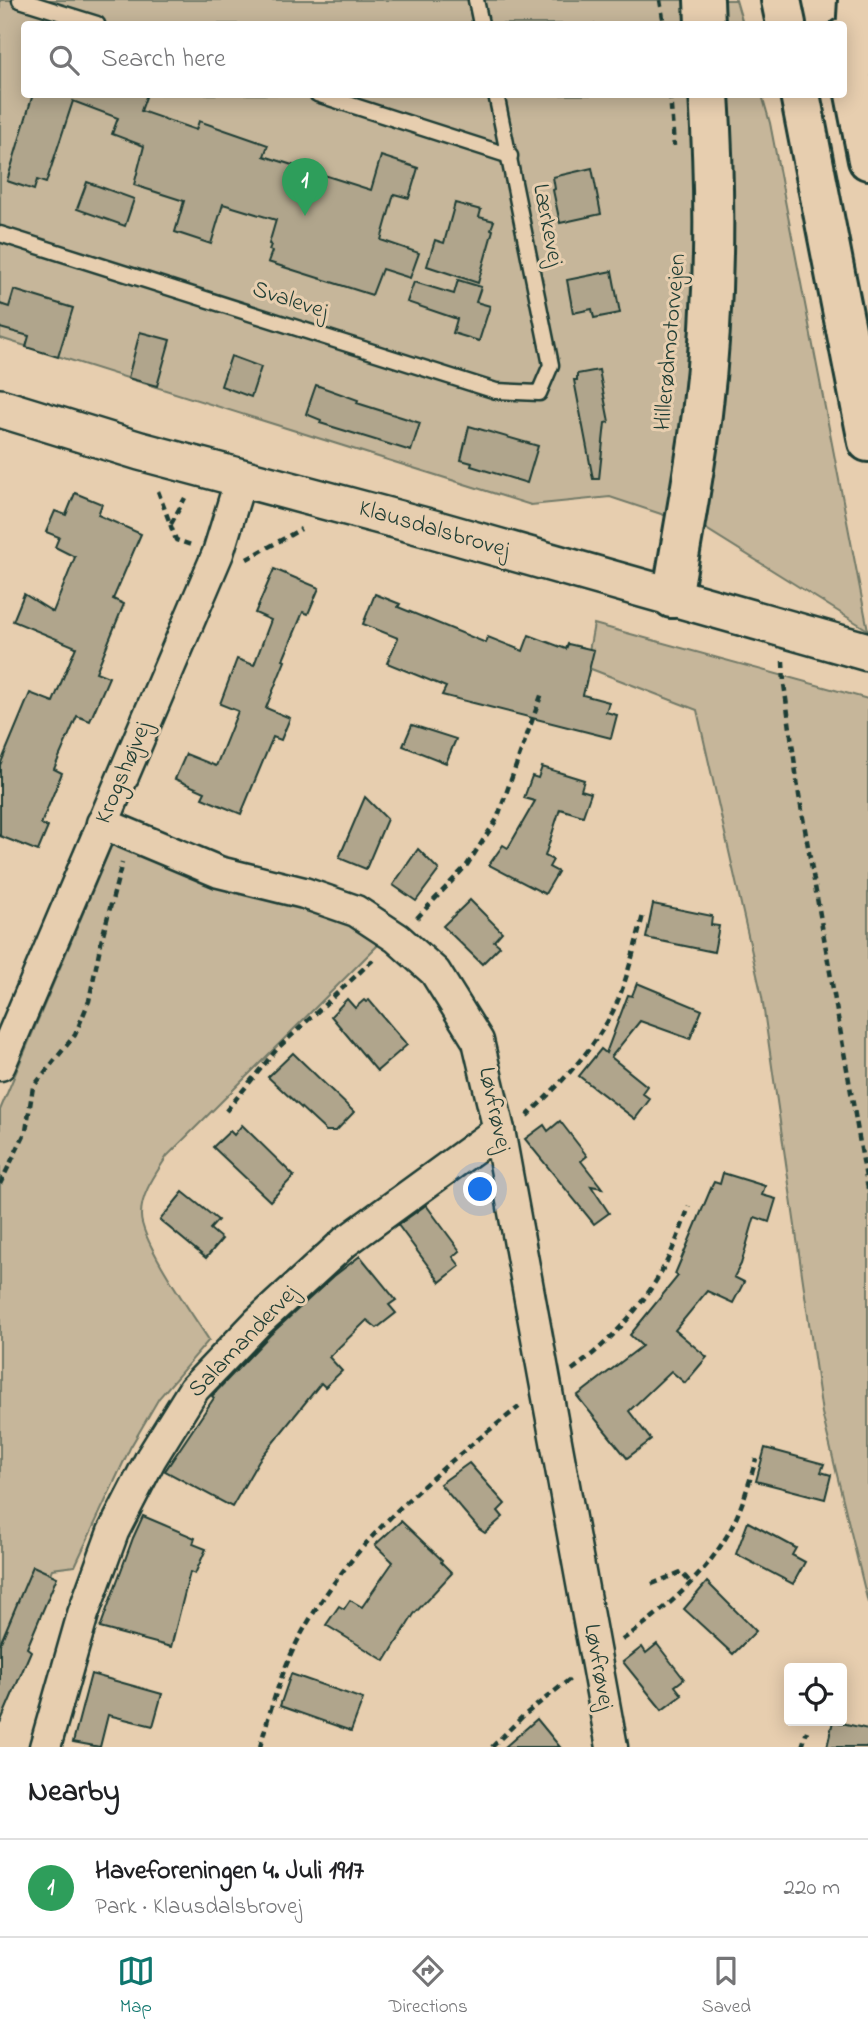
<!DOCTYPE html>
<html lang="en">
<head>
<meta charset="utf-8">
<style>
	body { margin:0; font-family:"Indie Flower",sans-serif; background:#f6f6f6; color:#202124 }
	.controls { position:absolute; right:21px; bottom:21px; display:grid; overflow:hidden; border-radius:7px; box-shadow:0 4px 18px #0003 }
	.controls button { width:63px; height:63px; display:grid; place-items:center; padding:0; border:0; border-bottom:2px solid #e0e0e0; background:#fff; color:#202124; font:35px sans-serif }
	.you { position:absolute; left:481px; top:1190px; width:24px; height:24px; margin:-18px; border:5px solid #fff; border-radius:50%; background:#1a73e8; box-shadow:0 0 0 10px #1a73e833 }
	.badge { display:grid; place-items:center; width:46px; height:46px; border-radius:50%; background:#0f766e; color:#fff; font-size:23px; font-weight:700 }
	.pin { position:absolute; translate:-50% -58px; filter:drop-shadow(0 2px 4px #0008) }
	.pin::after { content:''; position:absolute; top:37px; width:24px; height:21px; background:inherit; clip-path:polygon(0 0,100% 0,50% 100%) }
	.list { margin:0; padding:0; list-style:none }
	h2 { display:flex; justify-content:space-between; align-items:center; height:91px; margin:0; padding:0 28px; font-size:30px }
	h2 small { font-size:23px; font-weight:400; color:#757577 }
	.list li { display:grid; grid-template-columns:46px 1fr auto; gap:21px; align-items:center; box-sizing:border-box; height:98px; padding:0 28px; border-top:2px solid #e0e0e0 }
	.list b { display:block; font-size:26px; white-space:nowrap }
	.list p { margin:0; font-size:23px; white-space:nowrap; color:#757577 }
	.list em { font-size:23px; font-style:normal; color:#757577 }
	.icon { flex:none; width:38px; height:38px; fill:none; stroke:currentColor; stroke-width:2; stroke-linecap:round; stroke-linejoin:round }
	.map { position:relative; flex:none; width:868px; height:1747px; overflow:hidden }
	.search { position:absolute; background:#fff; box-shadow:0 4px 18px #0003; left:21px; right:21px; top:21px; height:77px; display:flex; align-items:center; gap:18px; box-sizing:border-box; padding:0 24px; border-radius:7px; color:#757577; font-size:26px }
	.sheet { height:189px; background:#fff }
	nav { display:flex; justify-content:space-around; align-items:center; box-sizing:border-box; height:98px; border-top:2px solid #e0e0e0; background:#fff; font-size:19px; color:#757577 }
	nav a { display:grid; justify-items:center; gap:4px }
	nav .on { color:#0f766e }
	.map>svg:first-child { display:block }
</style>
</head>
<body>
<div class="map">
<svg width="868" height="1747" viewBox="0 0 868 1747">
	<rect width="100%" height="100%" fill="#e7ceaf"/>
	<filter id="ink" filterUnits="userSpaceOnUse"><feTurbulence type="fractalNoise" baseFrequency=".0143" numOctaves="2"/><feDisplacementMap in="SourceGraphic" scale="14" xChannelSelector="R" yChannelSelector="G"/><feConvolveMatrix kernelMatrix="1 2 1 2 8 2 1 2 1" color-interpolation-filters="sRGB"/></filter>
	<g filter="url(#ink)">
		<g fill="#c6b69a" stroke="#727a67" stroke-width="2">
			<path d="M0,0h736l7,24h-719v70l738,1 8,28 98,507 -162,-101 -96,-32 -79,8 -531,-167z"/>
			<path d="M594,624l274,75v904l-46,-190 -60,-416 -65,-287 -111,-43z"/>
			<path d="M113,842l241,79 27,21 -214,214c-11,18 -26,37 -26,59 -1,25 52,100 68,125l-50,58 -29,50 -55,118 -23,3 -52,129v-588z"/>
		</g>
		<g fill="#b0a58c" stroke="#1f3d34" stroke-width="2">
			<path d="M33,94h114l-6,17 55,19 3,-9 69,24 -4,11 107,34 10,-34 37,12 -9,30 -15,-4 -13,46 38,13 -9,25 -28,-9 -10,26 -104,-33 4,-11 -3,-1 2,-5 -2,-1 7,-24 -53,-16 -12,40 -36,-12 9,-31 -50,-16 10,-39 -32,-12 6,-16 -45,-17 -27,82 -9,-3 -3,10 -27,-9z"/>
			<path d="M592,168l9,46 -41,9 -7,-33 2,-1 -2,-12z"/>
			<path d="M87,182l47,17 -9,27 -48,-17z"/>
			<path d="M455,203l26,7 -2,7 15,4 -3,8 2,1 -15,53 -51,-17 8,-26 9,3z"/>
			<path d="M612,271l8,42 -26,5 -2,-9 -19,4 -6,-33z"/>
			<path d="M458,280l23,7 -5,15 14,4 -11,35 -26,-8 4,-14 -50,-17 7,-20 40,12z"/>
			<path d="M14,290l59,18 -15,49 -32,-10 3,-11 -29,-8v-24l9,3z"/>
			<path d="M140,332l30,8 -13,46 -29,-8z"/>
			<path d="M231,356l30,11 -10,30 -30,-11z"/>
			<path d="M599,370l10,52 -4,1 -6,56h-6l-19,-99h3v-6z"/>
			<path d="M316,385l42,15 -1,3 63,20 -9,28 -91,-28 1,-3 -15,-6z"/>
			<path d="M469,426l69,20 -11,37 -56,-17 1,-3 -11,-3z"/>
			<path d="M75,493l27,11 -4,11 43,19 -28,65 11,5 -28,68 13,5 -19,44 -13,-5 -23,53 8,4 -21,51 7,3 -10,24 -38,-15v-71l30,-72 23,9 23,-55 -63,-26 11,-27 29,18 22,-55 -20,-10 4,-10 -13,-5 9,-21 11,4z"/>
			<path d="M274,569l45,19 -11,26 -5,-2 -20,48 2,1 -19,47 24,10 -9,22 -8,-3 -32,77 -39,-16 3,-6 -30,-13 11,-25 30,12 22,-55 -18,-7 17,-45 17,6 17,-45 -16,-7z"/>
			<path d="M375,594l25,10 -2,3 88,36 2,-6 35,14 6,-16 37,14 2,-5 26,6 -11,45 26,7 -3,10 11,3 -6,23 -169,-43 4,-8 -59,-24 11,-25 -35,-14z"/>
			<path d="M412,725l44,14 -10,24 -43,-17z"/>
			<path d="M542,767l42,13 -3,10 10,3 -8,23 -23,-7 -15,47 8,4 -4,7 9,5 -13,22 -56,-29 14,-20 5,3 27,-47 -11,-3 8,-22 6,2z"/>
			<path d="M365,797l22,22 -21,50 -27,-11z"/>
			<path d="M418,849l21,21 -23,31 -23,-16z"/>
			<path d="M470,900l32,32 -8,9 6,5 -18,18 -39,-38z"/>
			<path d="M653,904l59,12 -1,9 8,1 -5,26 -68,-14z"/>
			<path d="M637,983l65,27 -12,29 -50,-18 -29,36 36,29 -5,7 8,6 -15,20 -56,-43 22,-27 5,4 22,-58 4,1z"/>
			<path d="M347,999l8,9 9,-8 2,2 3,-2 38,45 -30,26 -46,-55z"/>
			<path d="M293,1053l61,59 -18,19h-10l-58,-54z"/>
			<path d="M560,1121l27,35 -6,5 21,27 -11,-2 18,27 -15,11 -69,-85 19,-14 4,6z"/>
			<path d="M242,1125l52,51 -24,25 -57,-54 17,-16 4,4z"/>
			<path d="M723,1173l42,13 -3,9 14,4 -7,23 -14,-5 -1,2 -13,45 -7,13 10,5 -11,21 -26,-12 -32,39 32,27 -22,26 -14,-12 -42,40 22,29 -24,18 -50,-62 65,-50 -12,-11 48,-59 -3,-2 37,-88 2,-4 6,2z"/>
			<path d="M183,1192l35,28 -8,9 12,10 -16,19 -46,-38z"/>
			<path d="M426,1205l34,46 -7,6 7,9 -20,16 -42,-57z"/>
			<path d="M360,1256l36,44 -7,5 7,8 -19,15 -10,-8 -38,37 13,14 -17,16 -4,-4 -62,77 -27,47 -67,-36 49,-73 -2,-2 58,-61 64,-59z"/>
			<path d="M765,1448l59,16 -3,8 10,3 -6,24 -69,-18z"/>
			<path d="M469,1463l36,41 -7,7 5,6 -18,16 -6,-4 -39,-45z"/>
			<path d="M143,1516l52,22 -2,6 13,5 -11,25 -5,-2 -19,75 -71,-19 33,-90z"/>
			<path d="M401,1521l41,39 -1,2 11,11 -38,41 -29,47 -59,-36 13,-19 5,3 6,-9 12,7 31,-45 -18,-17z"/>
			<path d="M748,1522l48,26 -4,7 13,7 -12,22 -57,-30z"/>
			<path d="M33,1566l24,11 -30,71 4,3 -31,72v-79z"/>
			<path d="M707,1582l49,49 -23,23 -49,-45z"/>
			<path d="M657,1644l27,35 -9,7 7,9 -20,15 -39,-48 19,-15 4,6z"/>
			<path d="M91,1674l71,20 -9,32 -45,-11 -8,32 -27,-5z"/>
			<path d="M291,1674l72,25 -12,32 -71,-25z"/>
			<path d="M537,1719l23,28h-55z"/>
			<path d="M833,1721l35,8v18h-41z"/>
		</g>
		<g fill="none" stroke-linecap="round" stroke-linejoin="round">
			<g stroke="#1f3d34" stroke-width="19">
				<g id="service">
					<path d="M20,0l77,24"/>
					<path d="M476,0l5,24"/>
					<path d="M317,94l193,62"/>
					<path d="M0,234l496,157 43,2 12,-28 -55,-271"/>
				</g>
			</g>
			<g stroke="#1f3d34" stroke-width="35">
				<g id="minor">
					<path d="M102,823l117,49 85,21 52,18 41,27 38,34 43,69 21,89 113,617"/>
					<path d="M0,1065l218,-512 23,-75"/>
					<path d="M45,1747l38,-133 30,-82 38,-74 43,-69 63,-66 88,-81 154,-112"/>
				</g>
			</g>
			<g stroke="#1f3d34" stroke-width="42">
				<path id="tertiary" d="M0,408l140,43 293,78 435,123"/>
			</g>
			<g stroke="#1f3d34" stroke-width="44">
				<g id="motorway">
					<path d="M704,0l1,24"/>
					<path d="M781,0l5,24"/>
					<path d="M844,38l24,122"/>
					<path d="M854,66l4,-66"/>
					<path d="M800,94l68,348"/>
					<path d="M672,598c10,-61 22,-123 30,-184 13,-105 14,-214 7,-320"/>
				</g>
			</g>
			<g stroke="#1f3d34" stroke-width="4.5" stroke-dasharray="7 5" stroke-linecap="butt">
				<path d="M660,0l4,24"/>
				<path d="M670,94l4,52"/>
				<path d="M158,491l18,49 15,5"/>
				<path d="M171,524l14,-26"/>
				<path d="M247,559l54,-30"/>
				<path d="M783,661l1,23 15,111 69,394"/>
				<path d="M417,918l50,-53 30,-46 45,-126"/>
				<path d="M226,1111l51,-62 98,-91"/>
				<path d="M527,1116c35,-34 73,-72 92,-118 10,-27 17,-55 24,-83"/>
				<path d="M0,1184l26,-53 7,-44 42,-52 14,-34 12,-59 21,-79"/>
				<path d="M572,1370c38,-27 74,-67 95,-109 9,-18 16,-37 22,-55"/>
				<path d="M652,1584l29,-12 9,10"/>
				<path d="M622,1640c38,-26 79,-61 103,-101 15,-24 23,-52 31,-80"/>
				<path d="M260,1747c10,-36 20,-72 37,-105 51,-98 137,-169 222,-235"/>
				<path d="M492,1747l31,-31 47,-37"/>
				<path d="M802,1747l5,-16"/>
			</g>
			<use href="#service" stroke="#e7ceaf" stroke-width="14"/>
			<use href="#minor" stroke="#e7ceaf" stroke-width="30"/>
			<use href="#tertiary" stroke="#e7ceaf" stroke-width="37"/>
			<use href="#motorway" stroke="#e7ceaf" stroke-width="38"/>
		</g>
	</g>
	<g text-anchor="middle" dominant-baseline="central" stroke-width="6" stroke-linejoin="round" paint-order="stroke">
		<g font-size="24" fill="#1f3d34" stroke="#e7ceaf">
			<text transform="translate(547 225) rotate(79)">Lærkevej</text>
			<text transform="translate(290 301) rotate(18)">Svalevej</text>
			<text transform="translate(671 342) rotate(-85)">Hillerødmotorvejen</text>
			<text transform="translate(434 530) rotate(16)">Klausdalsbrovej</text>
			<text transform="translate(124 773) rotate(-67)">Krogshøjvej</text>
			<text transform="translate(494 1110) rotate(78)">Løvfrøvej</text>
			<text transform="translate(244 1342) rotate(-46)">Salamandervej</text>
			<text transform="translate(598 1667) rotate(80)">Løvfrøvej</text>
		</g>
	</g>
</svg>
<div class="controls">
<button><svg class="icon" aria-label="locate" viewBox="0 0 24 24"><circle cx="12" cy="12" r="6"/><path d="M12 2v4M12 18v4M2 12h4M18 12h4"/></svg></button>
</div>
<div class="you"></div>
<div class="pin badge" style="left:305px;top:216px;background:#2e9e5b">1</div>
<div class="search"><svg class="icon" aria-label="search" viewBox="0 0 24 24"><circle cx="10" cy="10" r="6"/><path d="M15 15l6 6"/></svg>Search here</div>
</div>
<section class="sheet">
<h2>Nearby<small></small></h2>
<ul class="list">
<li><span class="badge" style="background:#2e9e5b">1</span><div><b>Haveforeningen 4. Juli 1917</b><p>Park · Klausdalsbrovej</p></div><em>220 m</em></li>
</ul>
</section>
<nav>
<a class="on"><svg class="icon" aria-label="map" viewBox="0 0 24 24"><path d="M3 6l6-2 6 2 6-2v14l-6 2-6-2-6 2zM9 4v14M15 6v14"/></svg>Map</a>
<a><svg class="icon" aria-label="directions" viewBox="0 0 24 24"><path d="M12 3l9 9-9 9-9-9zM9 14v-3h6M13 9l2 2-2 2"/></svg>Directions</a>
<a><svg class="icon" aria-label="saved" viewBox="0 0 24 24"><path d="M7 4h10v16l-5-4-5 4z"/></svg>Saved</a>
</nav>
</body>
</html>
